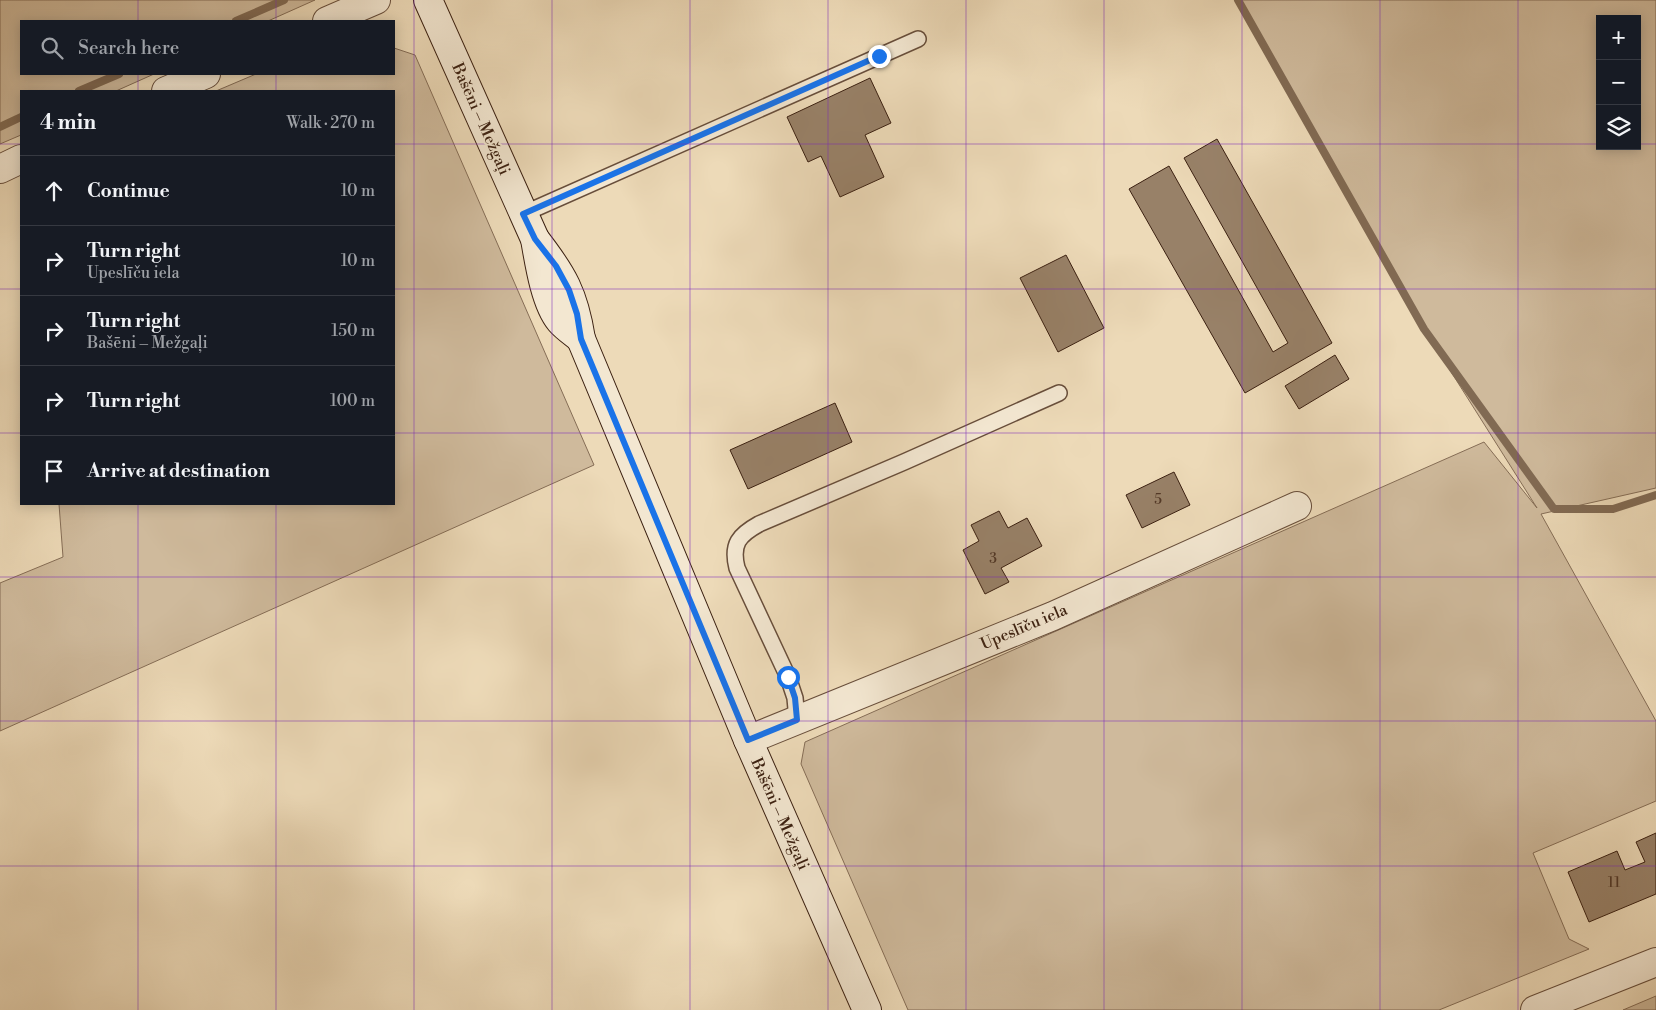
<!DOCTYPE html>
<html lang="en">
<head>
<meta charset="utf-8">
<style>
	body { margin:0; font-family:"Libre Bodoni",serif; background:#242831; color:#f1f3f6 }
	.controls { position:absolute; right:15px; top:15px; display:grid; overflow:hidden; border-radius:0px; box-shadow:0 2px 12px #0003 }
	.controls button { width:45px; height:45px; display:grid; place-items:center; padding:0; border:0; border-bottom:1px solid #363941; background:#171b24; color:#f1f3f6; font:25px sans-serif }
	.stop { position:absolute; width:15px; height:15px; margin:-11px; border:4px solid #1a73e8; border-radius:50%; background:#fff }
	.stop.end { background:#1a73e8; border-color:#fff; box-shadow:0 1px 5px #0008 }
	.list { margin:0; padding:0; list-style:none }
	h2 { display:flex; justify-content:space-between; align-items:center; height:65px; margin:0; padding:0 20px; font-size:21px }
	h2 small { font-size:16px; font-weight:400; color:#9ea1a6 }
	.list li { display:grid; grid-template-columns:32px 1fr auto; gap:15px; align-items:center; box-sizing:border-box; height:70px; padding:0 20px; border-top:1px solid #363941 }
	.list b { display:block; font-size:19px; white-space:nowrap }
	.list p { margin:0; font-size:16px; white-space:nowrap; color:#9ea1a6 }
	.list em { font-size:16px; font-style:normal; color:#9ea1a6 }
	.icon { flex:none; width:28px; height:28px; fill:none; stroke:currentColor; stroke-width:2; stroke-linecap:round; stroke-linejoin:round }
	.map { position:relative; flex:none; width:1656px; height:1010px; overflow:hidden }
	.search { position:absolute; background:#171b24; box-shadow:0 2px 12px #0003; left:20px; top:20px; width:375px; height:55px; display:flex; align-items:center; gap:12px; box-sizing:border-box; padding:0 18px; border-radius:0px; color:#9ea1a6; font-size:19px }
	.panel { position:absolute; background:#171b24; box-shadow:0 2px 12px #0003; left:20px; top:90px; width:375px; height:415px; border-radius:0px }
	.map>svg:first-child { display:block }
</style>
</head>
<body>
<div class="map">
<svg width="1656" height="1010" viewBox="0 0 1656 1010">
	<rect width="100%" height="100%" fill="#eddab8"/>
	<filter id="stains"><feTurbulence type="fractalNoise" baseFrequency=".004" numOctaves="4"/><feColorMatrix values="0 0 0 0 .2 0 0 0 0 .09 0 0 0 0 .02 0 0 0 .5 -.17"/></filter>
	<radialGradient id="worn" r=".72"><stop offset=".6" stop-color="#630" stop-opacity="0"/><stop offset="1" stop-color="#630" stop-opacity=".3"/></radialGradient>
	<g fill="#cfba9c" stroke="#856d56" fill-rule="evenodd">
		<path d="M0,0h315l-47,21h-247v53h133l-38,17h-95v44l-21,9z"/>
		<path d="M1238,0h418v488l-115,26 115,207v80l-123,52 36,86 20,10 -150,61h-531l-107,-246 4,-22 679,-300 53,66 -113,-179zM1600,19h37v127h-37z"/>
		<path d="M394,48l21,7 179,410 -594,266v-148l63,-26 -4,-53h335v-413h-178l40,-17h138z"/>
		<path d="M1656,996v14h-33z"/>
	</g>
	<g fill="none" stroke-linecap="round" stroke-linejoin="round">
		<g stroke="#816a53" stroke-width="8">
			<path d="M1238,0l186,329 130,180h59l43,-14"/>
			<path d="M236,21l48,-21"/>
			<path d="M79,91l40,-17"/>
			<path d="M0,127l21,-10"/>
		</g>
	</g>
	<g fill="#988168" stroke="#3b2011">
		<path d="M870,78l21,45 -26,12 19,42 -44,20 -19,-41 -13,6 -21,-45z"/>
		<path d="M1217,139l115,204 -87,50 -116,-204 40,-23 104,186 15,-9 -104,-185z"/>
		<path d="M1066,255l38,73 -46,24 -38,-74z"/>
		<path d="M1335,355l14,24 -50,30 -14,-23z"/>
		<path d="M835,403l17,39 -104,47 -18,-39z"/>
		<path d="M1174,472l16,33 -48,23 -16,-33z"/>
		<path d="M999,511l9,17 19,-10 15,28 -41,22 8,14 -24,12 -22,-44 16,-9 -8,-16z"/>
		<path d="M1656,833v61l-67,28 -21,-50 49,-21 8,19 20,-8 -9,-20z"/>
	</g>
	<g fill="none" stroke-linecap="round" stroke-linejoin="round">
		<g stroke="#684e3b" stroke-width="18">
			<g id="lane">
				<path d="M523,214l395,-175"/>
				<path d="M797,720l-2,-22 -7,-21 -51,-109c-6,-24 2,-33 22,-44l145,-62 155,-69"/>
			</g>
		</g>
		<g stroke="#684e3b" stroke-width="30">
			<g id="street">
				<path d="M327,21l49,-21"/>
				<path d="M166,91l40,-17"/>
				<path d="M0,169l21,-10"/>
				<path d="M748,740l305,-124 244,-110"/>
				<path d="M1535,1010l121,-48"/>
			</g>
		</g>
		<g stroke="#3b2011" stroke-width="30">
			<g id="secondary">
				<path d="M428,0l107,239c4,23 10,64 25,82 6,7 14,12 21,18"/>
				<path d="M535,239c28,36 39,55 46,100l167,401 119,270"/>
			</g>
		</g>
		<use href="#lane" stroke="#f3e7d1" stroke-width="15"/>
		<use href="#street" stroke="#f3e7d1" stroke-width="28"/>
		<use href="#secondary" stroke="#f3e7d1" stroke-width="28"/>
	</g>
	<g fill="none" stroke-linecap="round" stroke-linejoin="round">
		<path stroke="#1a73e8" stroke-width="6" d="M788,677l7,21 2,22 -49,20 -167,-401 -4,-25 -8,-24 -13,-24 -21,-27 -12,-25 356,-158"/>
	</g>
	<path fill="none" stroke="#7b2cbf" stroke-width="1" stroke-opacity="0.55" d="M138,0v21M276,0v21M414,0v1010M552,0v1010M690,0v1010M828,0v1010M966,0v1010M1104,0v1010M1242,0v1010M1380,0v1010M1518,0v1010M138,74v17M276,74v17M0,144h21M394,144h1206M1637,144h19M0,289h21M394,289h1262M0,433h21M394,433h1262M138,504v506M276,504v506M0,577h1656M0,721h1656M0,866h1656"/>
	<g text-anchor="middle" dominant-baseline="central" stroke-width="4" stroke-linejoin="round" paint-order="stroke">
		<g font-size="14" fill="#523827">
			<text x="1158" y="500">5</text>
			<text x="993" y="559">3</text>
			<text x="1614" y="883">11</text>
		</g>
		<g font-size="16" fill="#3b2011" stroke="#f3e7d1">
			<text transform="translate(481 119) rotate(66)">Bašēni – Mežgaļi</text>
			<text transform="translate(1024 627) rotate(-23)">Upeslīču iela</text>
			<text transform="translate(780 814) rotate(66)">Bašēni – Mežgaļi</text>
		</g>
	</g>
	<rect width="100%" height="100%" filter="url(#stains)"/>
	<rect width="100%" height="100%" fill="url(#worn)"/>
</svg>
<div class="controls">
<button>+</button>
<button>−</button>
<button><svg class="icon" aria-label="layers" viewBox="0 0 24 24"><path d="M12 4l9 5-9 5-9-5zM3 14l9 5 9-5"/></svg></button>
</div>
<div class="stop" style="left:788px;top:677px"></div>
<div class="stop end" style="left:879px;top:56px"></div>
<div class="search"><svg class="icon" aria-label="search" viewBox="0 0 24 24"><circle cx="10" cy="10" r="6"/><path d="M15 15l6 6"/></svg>Search here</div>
<section class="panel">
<h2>4 min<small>Walk · 270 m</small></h2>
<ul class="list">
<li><svg class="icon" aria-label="ahead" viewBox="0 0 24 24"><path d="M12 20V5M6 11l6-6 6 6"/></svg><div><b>Continue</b></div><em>10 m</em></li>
<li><svg class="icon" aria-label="right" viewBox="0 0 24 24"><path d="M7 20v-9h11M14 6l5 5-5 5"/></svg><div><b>Turn right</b><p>Upeslīču iela</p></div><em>10 m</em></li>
<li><svg class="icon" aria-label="right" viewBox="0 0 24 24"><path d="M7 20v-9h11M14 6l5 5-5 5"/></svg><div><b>Turn right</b><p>Bašēni – Mežgaļi</p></div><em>150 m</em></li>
<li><svg class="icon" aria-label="right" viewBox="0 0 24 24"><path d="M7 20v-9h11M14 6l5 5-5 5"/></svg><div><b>Turn right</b></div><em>100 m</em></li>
<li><svg class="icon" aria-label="arrive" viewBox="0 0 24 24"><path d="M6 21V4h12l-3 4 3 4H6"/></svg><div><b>Arrive at destination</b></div></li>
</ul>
</section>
</div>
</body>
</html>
